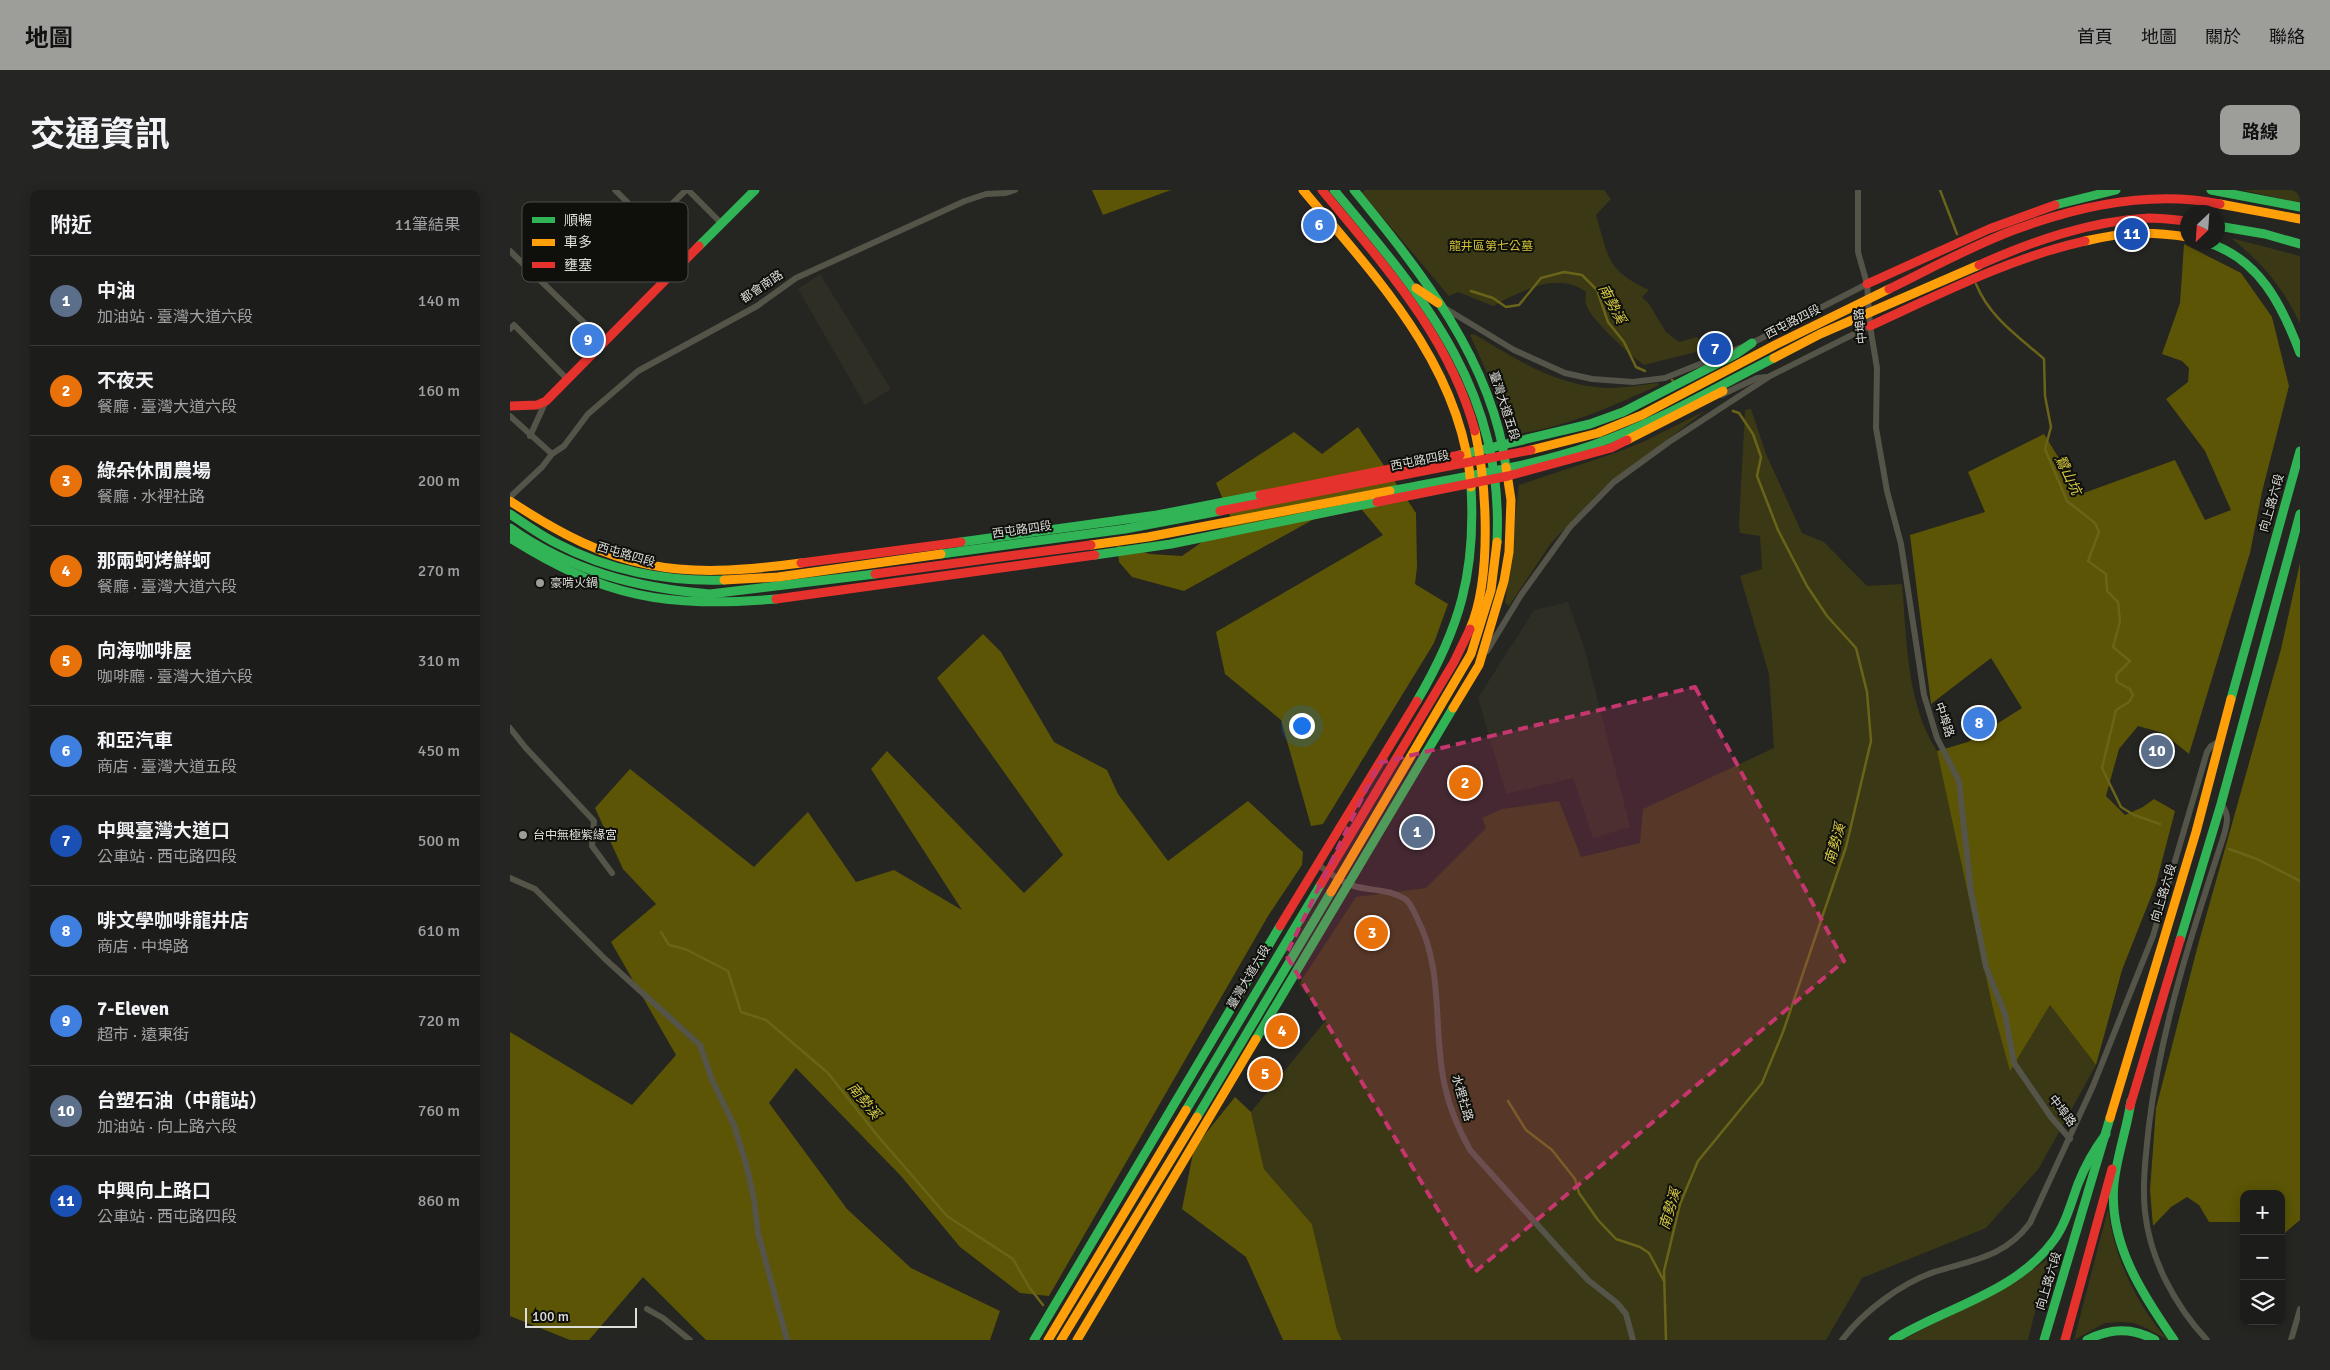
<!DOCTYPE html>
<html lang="zh-TW">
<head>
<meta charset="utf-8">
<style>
	body { margin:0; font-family:Signika,"Noto Sans TC",sans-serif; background:#252523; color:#f1f3f6 }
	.controls { position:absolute; right:15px; bottom:15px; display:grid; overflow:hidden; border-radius:10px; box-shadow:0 2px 12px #0003 }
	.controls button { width:45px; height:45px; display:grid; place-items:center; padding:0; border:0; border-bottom:1px solid #3a3a39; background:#1c1c1a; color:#f1f3f6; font:25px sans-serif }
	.compass { position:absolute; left:1670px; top:15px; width:45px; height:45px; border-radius:50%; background:#1c1c1a; box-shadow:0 2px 12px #0003; rotate:205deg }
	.scale { position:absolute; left:15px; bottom:12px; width:112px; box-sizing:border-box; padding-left:5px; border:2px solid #ddddda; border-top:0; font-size:14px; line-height:18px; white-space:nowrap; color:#ddddda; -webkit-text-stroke:4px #0f0f0c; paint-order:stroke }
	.you { position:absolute; left:791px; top:535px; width:18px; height:18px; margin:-12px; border:4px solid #fff; border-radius:50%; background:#1a73e8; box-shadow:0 0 0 8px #1a73e833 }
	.badge { display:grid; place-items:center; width:32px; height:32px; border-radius:50%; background:#9d9d9a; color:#fff; font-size:16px; font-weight:700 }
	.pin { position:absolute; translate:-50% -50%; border:2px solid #fff; box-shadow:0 1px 5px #0006 }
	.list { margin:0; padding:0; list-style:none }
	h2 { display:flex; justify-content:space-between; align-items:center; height:65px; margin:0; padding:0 20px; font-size:21px }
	h2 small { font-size:16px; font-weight:400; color:#a0a1a2 }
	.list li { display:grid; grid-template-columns:32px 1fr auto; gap:15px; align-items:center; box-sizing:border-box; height:90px; padding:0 20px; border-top:1px solid #3a3a39 }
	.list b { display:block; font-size:19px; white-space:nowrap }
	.list p { margin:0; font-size:16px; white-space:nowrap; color:#a0a1a2 }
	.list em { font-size:16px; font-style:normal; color:#a0a1a2 }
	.icon { flex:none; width:28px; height:28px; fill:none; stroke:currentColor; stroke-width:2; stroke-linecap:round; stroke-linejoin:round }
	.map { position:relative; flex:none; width:1790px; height:1150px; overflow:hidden; border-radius:10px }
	header { display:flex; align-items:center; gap:30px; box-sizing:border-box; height:70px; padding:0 25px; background:#9d9d9a; color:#111 }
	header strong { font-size:24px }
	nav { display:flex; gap:28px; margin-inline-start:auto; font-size:18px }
	.intro { display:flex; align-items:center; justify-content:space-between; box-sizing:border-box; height:120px; padding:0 30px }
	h1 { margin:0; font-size:35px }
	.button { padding:12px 22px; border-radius:10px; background:#9d9d9a; color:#111; font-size:18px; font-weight:700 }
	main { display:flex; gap:30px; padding:0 30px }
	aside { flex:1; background:#1c1c1a; border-radius:10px; box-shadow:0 2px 12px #0003 }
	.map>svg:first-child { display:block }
</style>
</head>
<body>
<header>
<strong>地圖</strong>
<nav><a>首頁</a><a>地圖</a><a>關於</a><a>聯絡</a></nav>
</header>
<div class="intro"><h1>交通資訊</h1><a class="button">路線</a></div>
<main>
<aside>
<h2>附近<small>11筆結果</small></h2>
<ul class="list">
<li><span class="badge" style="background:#5c6f8a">1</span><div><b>中油</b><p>加油站 · 臺灣大道六段</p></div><em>140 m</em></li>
<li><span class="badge" style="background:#e8710a">2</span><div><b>不夜天</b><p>餐廳 · 臺灣大道六段</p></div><em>160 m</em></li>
<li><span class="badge" style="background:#e8710a">3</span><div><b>綠朵休閒農場</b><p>餐廳 · 水裡社路</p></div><em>200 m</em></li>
<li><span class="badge" style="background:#e8710a">4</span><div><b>那兩蚵烤鮮蚵</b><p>餐廳 · 臺灣大道六段</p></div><em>270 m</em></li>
<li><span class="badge" style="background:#e8710a">5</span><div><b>向海咖啡屋</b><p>咖啡廳 · 臺灣大道六段</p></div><em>310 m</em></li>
<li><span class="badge" style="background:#3f7fe0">6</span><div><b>和亞汽車</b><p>商店 · 臺灣大道五段</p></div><em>450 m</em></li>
<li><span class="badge" style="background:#1a4fb4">7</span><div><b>中興臺灣大道口</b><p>公車站 · 西屯路四段</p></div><em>500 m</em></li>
<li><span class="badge" style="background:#3f7fe0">8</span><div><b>啡文學咖啡龍井店</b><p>商店 · 中埠路</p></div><em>610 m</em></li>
<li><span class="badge" style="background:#3f7fe0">9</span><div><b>7-Eleven</b><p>超市 · 遠東街</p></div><em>720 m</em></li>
<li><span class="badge" style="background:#5c6f8a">10</span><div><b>台塑石油（中龍站）</b><p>加油站 · 向上路六段</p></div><em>760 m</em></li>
<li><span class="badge" style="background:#1a4fb4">11</span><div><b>中興向上路口</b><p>公車站 · 西屯路四段</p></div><em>860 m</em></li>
</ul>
</aside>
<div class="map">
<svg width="1790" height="1150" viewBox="0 0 1790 1150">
	<rect width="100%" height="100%" fill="#252522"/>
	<g fill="#2f2e24">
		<path d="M310,84l71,115 -26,16 -67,-116z"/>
		<path d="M1058,412l17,48 45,177 -37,11 -20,-60 -67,16 -28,-96 56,-88z"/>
	</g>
	<g fill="#3b3816">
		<path d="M855,0h239l7,9 -15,16c13,43 10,55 53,75l-7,7 7,7 17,28 13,10 18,-5 11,12 -64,16c-12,-8 -56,-48 -58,-61 -1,-4 0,-9 0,-12 -29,-22 -65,0 -93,14l-35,-14 -9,4 -87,-103z"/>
		<path d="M1730,0h60v13l-53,-12z"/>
		<path d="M1721,48l69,18v68c-16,-36 -39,-62 -69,-86z"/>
		<path d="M964,144c42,25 82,52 133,54 17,0 34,-3 50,-5l2,2c-48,22 -97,44 -150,50l-11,-38 -28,-62z"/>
		<path d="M1241,219l15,45 36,79 22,9 43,44 35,-2c5,55 4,119 35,167l73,319 40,-65 46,60 -57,103 -53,60 -124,50 -36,62h-484l-5,-10 -25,-106 -48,-55 -13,-57 75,-92 -27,-36 57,-87 70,-9 60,-60 -4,-10 20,-9 57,-8 22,56 59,-14 3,-34 131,-61 -5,-74 -29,-98 22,-7 -2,-33 -20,-3 -1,-10 6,-113z"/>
		<path d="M1195,221l-101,77 -53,55 -42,63 -4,-3 14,-118 96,-32 28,-11z"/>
		<path d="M1598,1019c6,47 28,96 60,131l-24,-13 -11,-4 -13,-1 -15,1 -31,17z"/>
		<path d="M1538,1069l-20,81h-125l129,-70z"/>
	</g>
	<g fill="#5b5505">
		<path d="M582,0h79l-68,25z"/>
		<path d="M1674,54l57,29 31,44 17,69 -27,106 -12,61 -61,201 -26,-21 -25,-7 -19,23 -13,47 19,19 18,-8 11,-8 21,12 -19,73 -34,86 -26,95 -46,-60 -40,66 -16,-58 -57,-262 31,-9 54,-34 -31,-50 -60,46 -21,-169 75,-23 -17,-40 76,-38 37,60 94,-34 30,60 26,-10 -26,-59 -39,-52 22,-17 1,-14 -7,-7 -20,-7 18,-51z"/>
		<path d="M848,237l58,86 1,54 -2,17 33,20 -14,39 -111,181 -12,2 -30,-106 -56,-46 -9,-42 167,-97 -31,-37 -168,93 -52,-14 -13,-15 -2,-17 33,9 32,2 50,-35 -16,-38 78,-51 28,22z"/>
		<path d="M1790,373v657l-13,11 -6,7v-44h-37v28h-35l-10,-17 -12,-8 -16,10 -18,19 -3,-36 6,-82 42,-163 83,-296z"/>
		<path d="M473,444l18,18 53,90 53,28 11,24 50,67 80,-60 55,51 -1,13 -34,51 -219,380 -29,-3 -60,-46 -59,-71 -105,-108 -27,35 78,106 64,59 89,43 -10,29h-284l-63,-63 -54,63h-19l-60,-24v-284l122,73 44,-50 -65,-113 45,-38 -33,-35 -28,-61 35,-39 124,98 54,-55 48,70 38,-12 68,40 -91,-141 16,-18 137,142 39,-38 -126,-177z"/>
		<path d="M725,907l16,15 13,57 48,55 25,106 5,10h-59l-37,-83 -64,-48 12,-61z"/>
	</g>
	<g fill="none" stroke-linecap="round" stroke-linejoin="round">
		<g stroke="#6a6419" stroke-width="2.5">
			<path d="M1430,0l17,44"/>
			<path d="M1466,94c14,34 42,52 68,75l1,37 6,31 -6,22 22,52 28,22 4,9 -11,29 18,13 1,17 11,11 2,20 -7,25 17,14 -14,14 1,7 13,7 3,6 -4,7 -13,8 -14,58 19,39 13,8 26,9"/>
			<path d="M961,101l22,7 13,9 13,-2 22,-27 23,-6 18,3 15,15 11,32 16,20 12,25 9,4"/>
			<path d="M1162,190l1,1"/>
			<path d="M1719,659l28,10 43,22"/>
			<path d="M151,742l8,13 16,4 43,22 13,41 25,8 62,53 49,62 70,81 66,43 16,28 14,18"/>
			<path d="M998,911l18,29 26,20 23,29 4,14 19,27 18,19 24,8 9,6 15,28"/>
			<path d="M1156,1150l-2,-69 16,-67 18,-43 64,-78 21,-51 63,-185 25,-106 -4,-49 -11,-44 -29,-32 -20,-30 -29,-56 -21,-54 4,-19 -8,-23 -14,-21 -6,-2"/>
		</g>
		<g stroke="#555449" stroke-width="6">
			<path d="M105,0l71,71"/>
			<path d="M178,0l34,34"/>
			<path d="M1348,0v62l9,32 3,42 7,42 -1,60 11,63 14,53 23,151 13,43 22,43 12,111 15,75 19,47 9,49 37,54 19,22"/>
			<path d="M69,27l40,40 67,-67"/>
			<path d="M0,61l95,92"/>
			<path d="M933,117l71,43 51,23 27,6 41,3 32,-4 87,-35 115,-59"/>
			<path d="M0,139l4,-4 54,55"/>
			<path d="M1211,205l36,-17 10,-1"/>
			<path d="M0,226l42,38"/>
			<path d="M20,246l16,-35"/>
			<path d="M0,307l32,-30 10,-13 12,-8 24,-32 50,-43 119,-65 39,-28 169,-77 21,-7 20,-1 9,-3"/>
			<path d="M977,461l34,-56 49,-68 44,-45 55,-40 101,-66 100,-50"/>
			<path d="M0,538l15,19 69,74 -2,25 20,27"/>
			<path d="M808,675c11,7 23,18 36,21 17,5 36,3 51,13 6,4 9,13 12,19 28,54 15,112 28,169 5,23 14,43 25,63l91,101 27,29 29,23 9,11 7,26"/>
			<path d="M0,688l25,11 70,70 95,86 12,35 22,45 12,39 8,35 4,34 29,107"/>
			<path d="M137,1119l16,9 27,22"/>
			<path d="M1332,1150c21,-28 58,-56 92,-68 37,-12 70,-14 96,-49l63,-137 60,-150 54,-184 4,-6 9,-5"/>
			<path d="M1697,1150c-32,-34 -57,-81 -62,-128 -3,-29 1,-58 4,-87 12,-98 44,-196 75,-290 3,-12 6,-20 -3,-31"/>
			<path d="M1781,1150l9,-31"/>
		</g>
		<g stroke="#30b455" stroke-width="9">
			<path d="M824,0c92,110 170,201 163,352"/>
			<path d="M844,0c66,81 138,170 152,277"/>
			<path d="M1701,0l89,17"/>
			<path d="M1545,15l61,-15"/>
			<path d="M1708,36l47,8 35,10"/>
			<path d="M1696,52c53,16 76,63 94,111"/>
			<path d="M189,56l56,-56"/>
			<path d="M950,265l130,-31 33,-12 113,-58 16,-11"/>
			<path d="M880,301c66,-13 140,-24 203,-46 63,-22 122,-57 181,-87"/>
			<path d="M0,324c15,10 30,21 46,29 51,27 110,39 168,37"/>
			<path d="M0,338c61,43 127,60 200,66l165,-20"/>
			<path d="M0,348c96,60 155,70 266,61"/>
			<path d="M451,352l196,-27 103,-20"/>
			<path d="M431,364l184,-25 95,-18"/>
			<path d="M585,365l76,-11 206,-42"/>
			<path d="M1721,509l69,-248"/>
			<path d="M907,511c43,-73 59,-129 54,-214"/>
			<path d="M1670,750l41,-136 79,-290"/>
			<path d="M746,849l197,-331"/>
			<path d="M1621,911c-4,28 -14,54 -17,82 -6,59 28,111 60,157"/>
			<path d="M676,920l135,-226"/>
			<path d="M687,927l134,-225"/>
			<path d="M524,1150l246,-414"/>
			<path d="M1383,1150c53,-33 123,-47 161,-100 12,-17 17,-37 24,-56 7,-18 16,-34 28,-50"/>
			<path d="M1534,1150l66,-222"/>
			<path d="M1577,1150c23,-12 45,-13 68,0"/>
		</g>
		<g stroke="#ff9f0a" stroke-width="9">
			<path d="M793,0c73,87 160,178 168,297"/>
			<path d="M1710,14l80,15"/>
			<path d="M1575,51c40,-9 63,-10 103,-4"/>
			<path d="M906,98l22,15"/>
			<path d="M1264,168l46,-24 159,-69"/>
			<path d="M1117,250l96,-49"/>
			<path d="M1021,260l67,-17 44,-18 133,-70 114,-56"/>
			<path d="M0,311c106,70 166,79 291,62"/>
			<path d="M581,355l57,-8 242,-46"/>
			<path d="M214,390l54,-3 163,-23"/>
			<path d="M960,439c22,-51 17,-143 5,-198"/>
			<path d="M943,518l26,-43 25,-84 5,-29 2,-52 -5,-33"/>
			<path d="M821,702l140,-238 20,-64 6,-48"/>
			<path d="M1600,928l86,-286 35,-133"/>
			<path d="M538,1150l138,-230"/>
			<path d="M551,1150l136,-223"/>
			<path d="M567,1150l179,-301"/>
		</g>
		<g stroke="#e5322d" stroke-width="9">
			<path d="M812,0c61,74 128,147 153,241"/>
			<path d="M1469,75c54,-24 111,-44 170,-47 13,0 26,2 39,3"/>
			<path d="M1357,94l122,-55 66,-24"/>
			<path d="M1379,99c41,-20 82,-43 125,-59 64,-24 138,-40 206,-26"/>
			<path d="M1360,136c70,-32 140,-68 215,-85"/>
			<path d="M0,216l27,-1 9,-4 153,-155"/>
			<path d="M750,305l200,-40"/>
			<path d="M867,312l131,-26 103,-28 16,-8"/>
			<path d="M710,321l311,-61"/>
			<path d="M291,373l160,-21"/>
			<path d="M365,384l216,-29"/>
			<path d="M266,409l319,-44"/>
			<path d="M811,694l133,-222 16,-33"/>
			<path d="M770,736l137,-225"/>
			<path d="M1620,916l50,-166"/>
			<path d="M1555,1150l47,-171"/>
		</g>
	</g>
	<path fill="#c6366e" fill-opacity="0.2" stroke="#c6366e" stroke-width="4" stroke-dasharray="10 6" stroke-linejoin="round" d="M1185,497l149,274 -369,311 -189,-317 93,-192z"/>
	<g fill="#9d9d9a" stroke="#0f0f0c" stroke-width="2">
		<circle cx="30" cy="393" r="5"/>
		<circle cx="13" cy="645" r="5"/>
	</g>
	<g text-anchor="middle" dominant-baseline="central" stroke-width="4" stroke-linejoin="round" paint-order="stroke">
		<g font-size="12" fill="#d0c437" stroke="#0f0f0c">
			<text x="981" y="56">龍井區第七公墓</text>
		</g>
		<g font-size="12" fill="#ddddda" stroke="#0f0f0c">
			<text transform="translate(252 97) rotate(-34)">都會南路</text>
			<text transform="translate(1283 132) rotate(-27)">西屯路四段</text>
			<text transform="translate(1351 136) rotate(-96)">中埠路</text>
			<text transform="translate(994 216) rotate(72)">臺灣大道五段</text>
			<text transform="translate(910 271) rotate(-11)">西屯路四段</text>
			<text transform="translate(1762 313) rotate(-74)">向上路六段</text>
			<text transform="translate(512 340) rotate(-8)">西屯路四段</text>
			<text transform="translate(116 365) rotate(16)">西屯路四段</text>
			<text transform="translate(1434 530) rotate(71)">中埠路</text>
			<text transform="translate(1654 703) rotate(-73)">向上路六段</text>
			<text transform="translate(739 787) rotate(-59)">臺灣大道六段</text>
			<text transform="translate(952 908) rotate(74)">水裡社路</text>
			<text transform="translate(1552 921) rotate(52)">中埠路</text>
			<text transform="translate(1539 1091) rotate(-73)">向上路六段</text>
		</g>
		<g font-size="12" fill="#ddddda" stroke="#0f0f0c" text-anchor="start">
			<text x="40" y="393">豪啃火鍋</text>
			<text x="23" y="645">台中無極紫緣宮</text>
		</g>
		<g font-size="14" font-style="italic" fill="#d8cc42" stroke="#0f0f0c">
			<text transform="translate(1102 114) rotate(62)">南勢溪</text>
			<text transform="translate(1558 285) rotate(64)">鷺山坑</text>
			<text transform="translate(1325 654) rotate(-74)">南勢溪</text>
			<text transform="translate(354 911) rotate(50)">南勢溪</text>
			<text transform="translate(1160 1019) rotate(-73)">南勢溪</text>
		</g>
	</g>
	<rect x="12" y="12" width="166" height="80" rx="8" fill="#0f0f0c" stroke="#4d4d4a" stroke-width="1"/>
	<rect x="22" y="27" width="23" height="6" fill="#30b455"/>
	<rect x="22" y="49" width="23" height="7" fill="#ff9f0a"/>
	<rect x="22" y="72" width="23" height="6" fill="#e5322d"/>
	<g font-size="14" fill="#ddddda">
		<text x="54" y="35">順暢</text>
		<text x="54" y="57">車多</text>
		<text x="54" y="80">壅塞</text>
	</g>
</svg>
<div class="controls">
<button>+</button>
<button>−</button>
<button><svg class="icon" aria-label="layers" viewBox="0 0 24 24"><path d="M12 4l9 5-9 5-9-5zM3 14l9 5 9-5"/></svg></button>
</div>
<svg class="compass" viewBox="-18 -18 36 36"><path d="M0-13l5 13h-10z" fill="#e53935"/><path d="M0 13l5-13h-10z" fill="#a0a1a2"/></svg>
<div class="scale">100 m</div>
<div class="you"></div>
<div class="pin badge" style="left:907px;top:642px;background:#5c6f8a">1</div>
<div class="pin badge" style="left:955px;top:593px;background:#e8710a">2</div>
<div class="pin badge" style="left:862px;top:743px;background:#e8710a">3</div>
<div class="pin badge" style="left:772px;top:841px;background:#e8710a">4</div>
<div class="pin badge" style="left:755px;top:884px;background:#e8710a">5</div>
<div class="pin badge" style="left:809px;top:35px;background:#3f7fe0">6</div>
<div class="pin badge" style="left:1205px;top:159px;background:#1a4fb4">7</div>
<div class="pin badge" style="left:1469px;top:533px;background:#3f7fe0">8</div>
<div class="pin badge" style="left:78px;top:150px;background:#3f7fe0">9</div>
<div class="pin badge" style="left:1647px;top:561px;background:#5c6f8a">10</div>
<div class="pin badge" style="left:1622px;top:44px;background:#1a4fb4">11</div>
</div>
</main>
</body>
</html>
